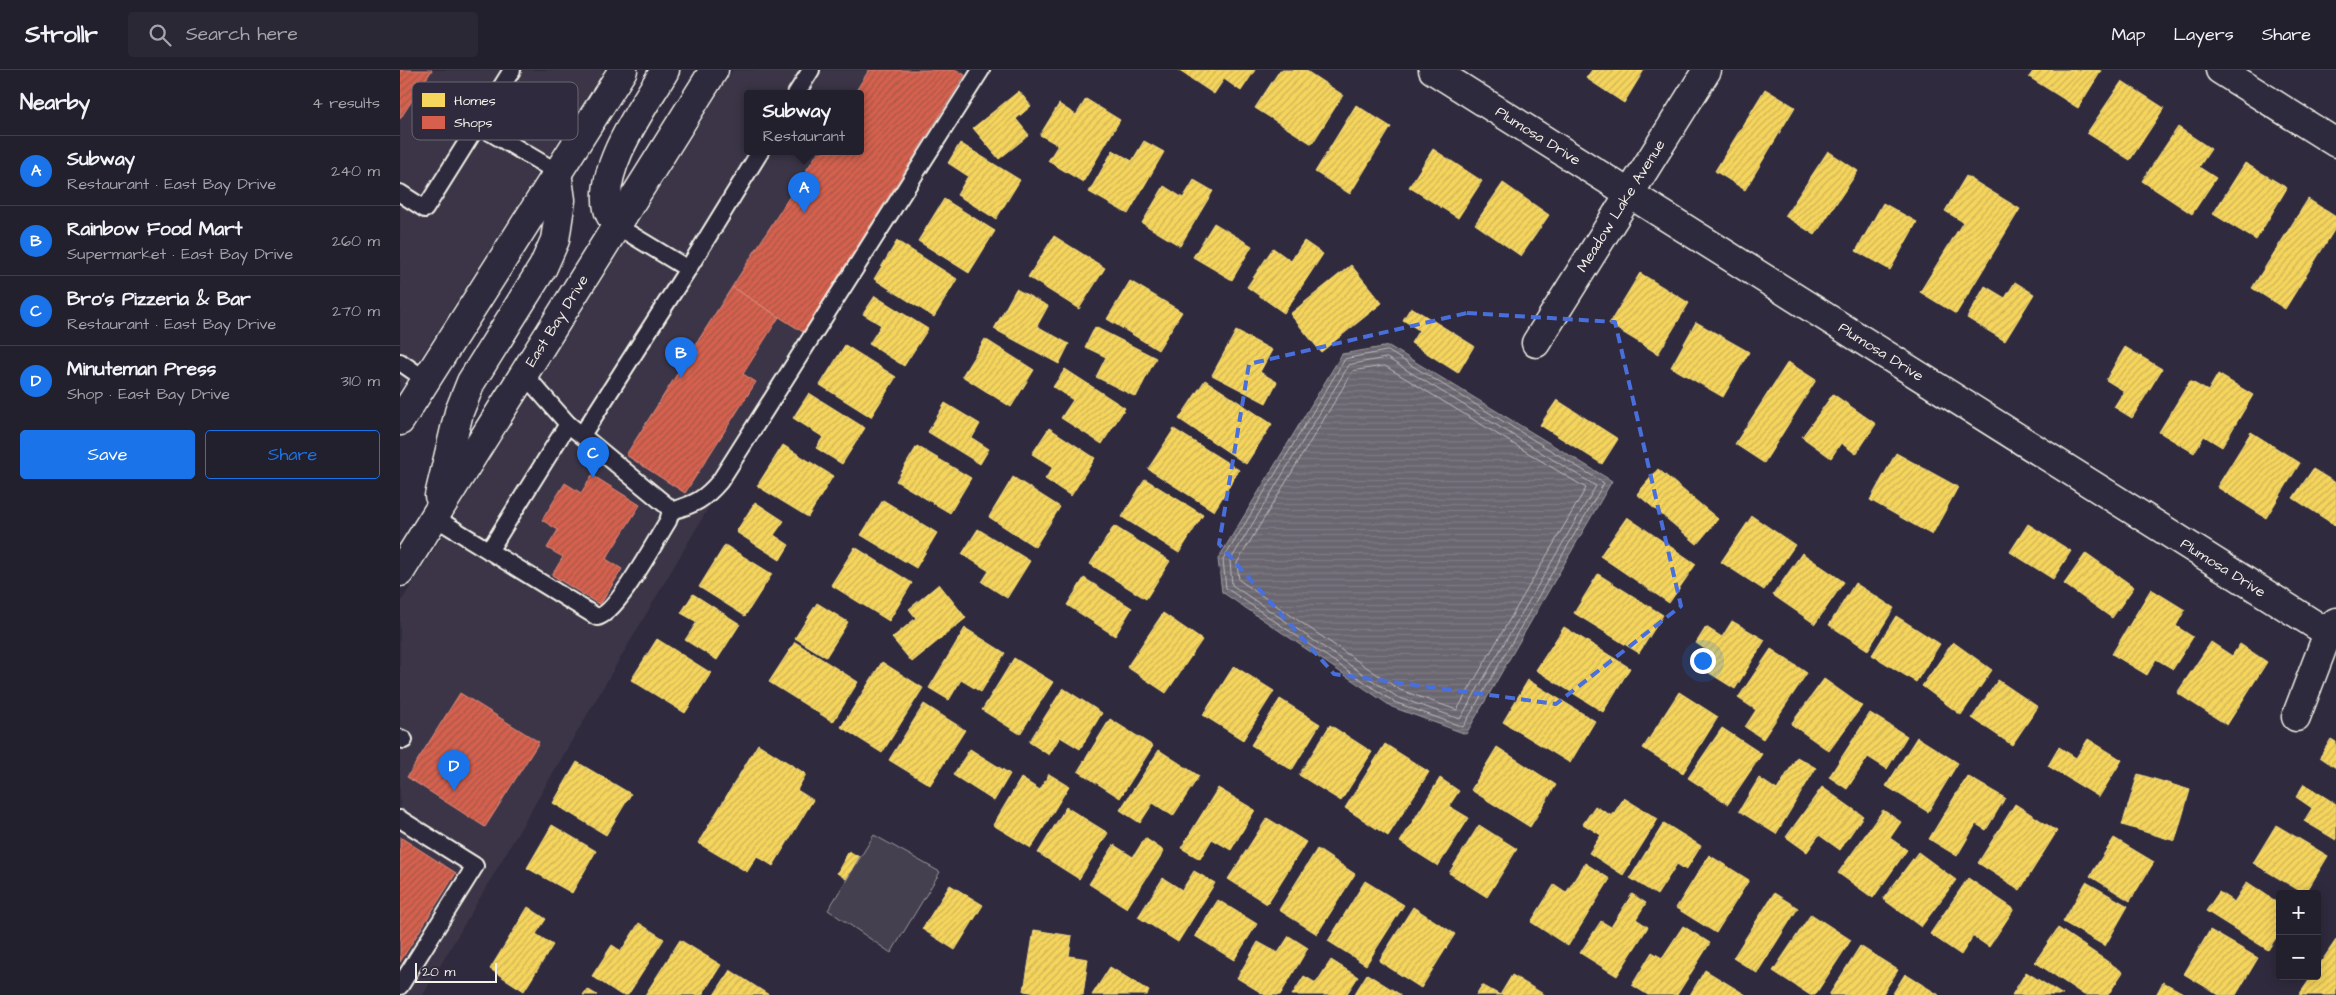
<!DOCTYPE html>
<html lang="en">
<head>
<meta charset="utf-8">
<style>
	body { margin:0; font-family:"Architects Daughter",sans-serif; background:#2b2836; color:#f1f3f6 }
	.controls { position:absolute; right:15px; bottom:15px; display:grid; overflow:hidden; border-radius:5px; box-shadow:0 2px 12px #0003 }
	.controls button { width:45px; height:45px; display:grid; place-items:center; padding:0; border:0; border-bottom:1px solid #403e4a; background:#23202e; color:#f1f3f6; font:25px sans-serif }
	.scale { position:absolute; left:15px; bottom:12px; width:82px; box-sizing:border-box; padding-left:5px; border:2px solid #f4f1e8; border-top:0; font-size:14px; line-height:18px; white-space:nowrap; color:#f4f1e8; -webkit-text-stroke:4px #2f2a3d; paint-order:stroke }
	.you { position:absolute; left:1302px; top:590px; width:18px; height:18px; margin:-12px; border:4px solid #fff; border-radius:50%; background:#1a73e8; box-shadow:0 0 0 8px #1a73e833 }
	.badge { display:grid; place-items:center; width:32px; height:32px; border-radius:50%; background:#1a73e8; color:#fff; font-size:16px; font-weight:700 }
	.pin { position:absolute; translate:-50% -41px; filter:drop-shadow(0 1px 2px #0008) }
	.pin::after { content:''; position:absolute; top:26px; width:18px; height:15px; background:inherit; clip-path:polygon(0 0,100% 0,50% 100%) }
	.popup { position:absolute; left:344px; top:20px; width:120px; height:65px; box-sizing:border-box; display:grid; place-content:center; border-radius:5px; background:#23202e; filter:drop-shadow(0 1px 4px #0005); font-size:16px; white-space:nowrap; color:#a3a3aa }
	.popup b { font-size:19px; color:#f1f3f6 }
	.popup::after { content:''; position:absolute; left:50%; top:100%; margin-left:-10px; border:10px solid transparent; border-top-color:#23202e }
	.list { margin:0; padding:0; list-style:none }
	h2 { display:flex; justify-content:space-between; align-items:center; height:65px; margin:0; padding:0 20px; font-size:21px }
	h2 small { font-size:16px; font-weight:400; color:#a3a3aa }
	.list li { display:grid; grid-template-columns:32px 1fr auto; gap:15px; align-items:center; box-sizing:border-box; height:70px; padding:0 20px; border-top:1px solid #403e4a }
	.list b { display:block; font-size:19px; white-space:nowrap }
	.list p { margin:0; font-size:16px; white-space:nowrap; color:#a3a3aa }
	.list em { font-size:16px; font-style:normal; color:#a3a3aa }
	.actions { display:flex; gap:10px; padding:15px 20px }
	.actions a { flex:1; padding:11px 0; border:1px solid #1a73e8; border-radius:5px; text-align:center; font-size:18px; color:#1a73e8 }
	.actions .main { background:#1a73e8; color:#fff }
	.icon { flex:none; width:28px; height:28px; fill:none; stroke:currentColor; stroke-width:2; stroke-linecap:round; stroke-linejoin:round }
	.map { position:relative; flex:none; width:1936px; height:925px; overflow:hidden }
	header { display:flex; align-items:center; gap:30px; box-sizing:border-box; height:70px; padding:0 25px; background:#23202e; border-bottom:1px solid #403e4a }
	header strong { font-size:24px }
	nav { display:flex; gap:28px; margin-inline-start:auto; font-size:18px }
	.search { width:350px; height:45px; background:#2b2836; display:flex; align-items:center; gap:12px; box-sizing:border-box; padding:0 18px; border-radius:5px; color:#a3a3aa; font-size:19px }
	main { display:flex }
	aside { flex:1; background:#23202e }
	.map>svg:first-child { display:block }
</style>
</head>
<body>
<header>
<strong>Strollr</strong>
<div class="search"><svg class="icon" aria-label="search" viewBox="0 0 24 24"><circle cx="10" cy="10" r="6"/><path d="M15 15l6 6"/></svg>Search here</div>
<nav><a>Map</a><a>Layers</a><a>Share</a></nav>
</header>
<main>
<aside>
<h2>Nearby<small>4 results</small></h2>
<ul class="list">
<li><span class="badge">A</span><div><b>Subway</b><p>Restaurant · East Bay Drive</p></div><em>240 m</em></li>
<li><span class="badge">B</span><div><b>Rainbow Food Mart</b><p>Supermarket · East Bay Drive</p></div><em>260 m</em></li>
<li><span class="badge">C</span><div><b>Bro's Pizzeria &amp; Bar</b><p>Restaurant · East Bay Drive</p></div><em>270 m</em></li>
<li><span class="badge">D</span><div><b>Minuteman Press</b><p>Shop · East Bay Drive</p></div><em>310 m</em></li>
</ul>
<div class="actions"><a class="main">Save</a><a>Share</a></div>
</aside>
<div class="map">
<svg width="1936" height="925" viewBox="0 0 1936 925">
	<defs>
		<pattern id="water-rules" width="6" height="5" patternUnits="userSpaceOnUse" patternTransform="scale(1.25)"><rect width="6" height="5" fill="#6a6670"/><path d="M0 2.5h6" fill="none" stroke="#807c84"/></pattern>
		<pattern id="homes-hatch" width="6" height="6" patternUnits="userSpaceOnUse" patternTransform="scale(1.25)"><rect width="6" height="6" fill="#f6d55c"/><path d="M-1 1l2-2M0 6l6-6M5 7l2-2" fill="none" stroke="#cbb256"/></pattern>
		<pattern id="shops-hatch" width="6" height="6" patternUnits="userSpaceOnUse" patternTransform="scale(1.25)"><rect width="6" height="6" fill="#d6604d"/><path d="M-1 1l2-2M0 6l6-6M5 7l2-2" fill="none" stroke="#a5584b"/></pattern>
	</defs>
	<rect width="100%" height="100%" fill="#2f2a3d"/>
	<filter id="ink" filterUnits="userSpaceOnUse"><feTurbulence type="fractalNoise" baseFrequency=".02" numOctaves="2"/><feDisplacementMap in="SourceGraphic" scale="10" xChannelSelector="R" yChannelSelector="G"/><feConvolveMatrix kernelMatrix="1 2 1 2 8 2 1 2 1" color-interpolation-filters="sRGB"/></filter>
	<g filter="url(#ink)">
		<g fill="#3b3647" fill-rule="evenodd">
			<path d="M0,0h204l-204,320z"/>
			<path d="M333,0h232l-542,925h-23v-392l43,-68h3l3,-11zM348,24h112v58h-112z"/>
		</g>
		<path fill="#454050" stroke="#9c989c" d="M474,765l66,37 -49,81 -63,-43z"/>
		<path fill="url(#water-rules)" stroke="#a19ea0" d="M989,276l223,135 -146,253 -74,-27 -170,-115 -4,-33 124,-205z"/>
		<g fill="url(#homes-hatch)" stroke="#f5dd86">
			<path d="M778,0h77l-14,21 -17,-12 -10,15z"/>
			<path d="M880,0h25l38,25 -31,49 -57,-36z"/>
			<path d="M1192,0h52l-20,33 -38,-25z"/>
			<path d="M1634,0h65l2,1 -23,37 -49,-31z"/>
			<path d="M1722,11l42,27 -34,52 -43,-27z"/>
			<path d="M1365,19l30,18 -50,83 -30,-19z"/>
			<path d="M619,21l12,15 -15,13 13,16 -30,24 -26,-31z"/>
			<path d="M686,29l34,21 -37,62 -35,-21 10,-16 -18,-10 19,-31 17,11z"/>
			<path d="M956,35l35,22 -41,67 -35,-22z"/>
			<path d="M1778,57l33,22 -12,18 17,11 -24,36 -50,-33z"/>
			<path d="M744,71l20,11 -36,62 -39,-22 24,-42 19,11z"/>
			<path d="M560,73l60,37 -24,39 -39,-24 11,-19 -20,-13z"/>
			<path d="M1033,79l49,32 -24,37 -49,-31z"/>
			<path d="M1428,81l30,20 -43,64 -30,-19z"/>
			<path d="M1845,93l42,25 -31,52 -43,-26z"/>
			<path d="M1566,106l54,33 -64,105 -36,-22 43,-70 -18,-11z"/>
			<path d="M794,110l19,11 -33,55 -38,-23 22,-37 19,12z"/>
			<path d="M1103,113l46,32 -28,41 -46,-32z"/>
			<path d="M544,129l51,32 -26,42 -51,-32z"/>
			<path d="M1908,129l28,18v10l-51,82 -33,-21z"/>
			<path d="M1483,133l34,19 -27,48 -34,-19z"/>
			<path d="M814,153l38,23 -20,34 -39,-23z"/>
			<path d="M654,166l51,32 -26,41 -51,-32z"/>
			<path d="M497,171l60,38 -23,38 -60,-38z"/>
			<path d="M904,171l19,13 -39,59 -37,-26 26,-39 18,13z"/>
			<path d="M951,195l31,38 -61,49 -31,-38z"/>
			<path d="M1240,203l49,30 -31,51 -49,-30z"/>
			<path d="M730,211l52,31 -24,38 -51,-31z"/>
			<path d="M1615,212l19,12 -29,47 -38,-23 18,-32 20,12z"/>
			<path d="M616,219l32,17 -11,20 32,18 -10,20 -65,-35z"/>
			<path d="M475,226l53,33 -24,37 -35,-22 12,-19 -18,-11z"/>
			<path d="M1011,237l63,39 -16,27 -47,-30 8,-13 -16,-10z"/>
			<path d="M1296,252l53,30 -26,45 -52,-30z"/>
			<path d="M695,257l61,31 -20,39 -40,-20 10,-20 -21,-10z"/>
			<path d="M836,261l36,19 -12,22 17,10 -11,21 -54,-28z"/>
			<path d="M585,269l49,31 -23,37 -49,-31z"/>
			<path d="M445,275l51,32 -25,40 -51,-32z"/>
			<path d="M1725,277l37,22 -30,49 -18,-11 10,-16 -18,-11z"/>
			<path d="M1388,292l28,18 -52,83 -29,-19z"/>
			<path d="M665,299l60,39 -23,36 -41,-26 12,-18 -20,-13z"/>
			<path d="M1818,304l35,21 -31,52 -18,-11 -10,17 -35,-21 31,-51 18,10z"/>
			<path d="M805,310l67,44 -26,40 -67,-45z"/>
			<path d="M409,323l56,35 -23,36 -26,-16 7,-11 -30,-19z"/>
			<path d="M1433,324l43,30 -20,30 -15,-11 -10,15 -29,-21z"/>
			<path d="M1157,330l61,39 -16,25 -62,-39z"/>
			<path d="M545,333l35,21 -8,14 17,11 -9,15 -52,-32z"/>
			<path d="M649,358l46,30 -24,38 -26,-17 8,-12 -21,-13z"/>
			<path d="M774,359l65,41 -25,41 -66,-42z"/>
			<path d="M1851,362l49,31 -34,55 -49,-31z"/>
			<path d="M383,375l50,31 -25,41 -51,-31z"/>
			<path d="M517,376l54,32 -21,35 -54,-32z"/>
			<path d="M1496,383l62,34 -26,48 -62,-35z"/>
			<path d="M1258,399l60,50 -21,25 -60,-50z"/>
			<path d="M1913,399l23,14v43l-43,-28z"/>
			<path d="M613,407l47,30 -25,40 -46,-30z"/>
			<path d="M745,409l58,36 -24,38 -57,-36z"/>
			<path d="M483,430l54,33 -21,35 -55,-33z"/>
			<path d="M355,432l29,19 -10,14 15,10 -9,15 -44,-28z"/>
			<path d="M1352,446l43,29 -31,45 -43,-28z"/>
			<path d="M1227,447l69,47 -27,39 -69,-47z"/>
			<path d="M1628,454l43,27 -18,28 -43,-27z"/>
			<path d="M714,456l56,35 -24,38 -56,-35z"/>
			<path d="M578,459l52,32 -23,37 -25,-16 7,-11 -27,-17z"/>
			<path d="M325,475l47,29 -27,42 -46,-29z"/>
			<path d="M455,477l57,36 -23,38 -58,-36z"/>
			<path d="M1402,483l42,29 -29,42 -42,-29z"/>
			<path d="M1686,483l48,34 -22,31 -48,-34z"/>
			<path d="M1198,504l65,41 -24,38 -65,-40z"/>
			<path d="M684,508l48,30 -17,28 -48,-31z"/>
			<path d="M1455,513l39,25 -26,42 -39,-25z"/>
			<path d="M539,514l27,34 -54,44 -20,-24 24,-20 -7,-9z"/>
			<path d="M1751,519l34,21 -9,16 17,11 -20,32 -17,-10 -9,16 -35,-21z"/>
			<path d="M293,524l47,30 -23,36 -32,-20 12,-18 -16,-9z"/>
			<path d="M417,533l31,19 -22,35 -31,-19z"/>
			<path d="M763,543l39,27 -36,53 -39,-26z"/>
			<path d="M1496,546l44,28 -24,38 -44,-27z"/>
			<path d="M1332,551l33,19 -30,49 -32,-20 9,-15 -16,-11 10,-16 16,10z"/>
			<path d="M1164,557l66,41 -27,44 -67,-42z"/>
			<path d="M565,558l40,25 -24,39 -20,-12 -12,20 -20,-12z"/>
			<path d="M257,569l54,34 -26,40 -54,-33z"/>
			<path d="M395,572l63,40 -25,40 -64,-40z"/>
			<path d="M1553,572l39,28 -31,45 -39,-29z"/>
			<path d="M1811,572l21,14 8,-12 27,18 -40,63 -50,-32z"/>
			<path d="M1371,579l36,24 -44,66 -18,-12 11,-17 -18,-12z"/>
			<path d="M614,588l39,24 -33,52 -38,-24z"/>
			<path d="M482,592l41,26 -41,65 -41,-26z"/>
			<path d="M834,596l40,25 -31,49 -40,-25z"/>
			<path d="M1424,609l38,27 -33,45 -38,-27z"/>
			<path d="M1128,610l67,41 -25,42 -67,-41z"/>
			<path d="M1598,610l40,27 -26,38 -40,-27z"/>
			<path d="M663,618l39,25 -22,36 -20,-12 -11,18 -20,-13z"/>
			<path d="M1279,622l39,25 -35,56 -40,-25z"/>
			<path d="M880,629l40,25 -28,46 -41,-25z"/>
			<path d="M524,634l41,26 -35,55 -41,-25z"/>
			<path d="M1470,643l37,23 -20,33 -19,-12 -21,32 -18,-12z"/>
			<path d="M710,649l43,27 -33,52 -42,-27z"/>
			<path d="M930,655l42,27 -31,49 -42,-26z"/>
			<path d="M1322,658l40,26 -34,50 -40,-26z"/>
			<path d="M1517,667l41,26 -30,49 -42,-26z"/>
			<path d="M1688,669l34,21 -23,37 -51,-31 11,-19 17,11z"/>
			<path d="M1931,669l5,3v26l-16,-11z"/>
			<path d="M358,674l48,30 -9,16 16,10 -40,66 -16,-10 -10,16 -49,-29z"/>
			<path d="M985,674l44,28 -41,64 -43,-28z"/>
			<path d="M1097,677l59,38 -26,42 -59,-37z"/>
			<path d="M570,679l40,25 -16,27 -41,-26z"/>
			<path d="M759,680l40,26 -26,40 -20,-13 -13,20 -20,-13z"/>
			<path d="M1397,687l19,11 -40,66 -37,-23 20,-33 18,12z"/>
			<path d="M177,692l54,32 -25,41 -53,-32z"/>
			<path d="M649,704l20,12 -38,62 -38,-23 28,-47 19,12z"/>
			<path d="M1738,704l52,16 -15,51 -53,-16z"/>
			<path d="M1567,706l38,22 -19,32 -10,-6 -19,32 -28,-17z"/>
			<path d="M1040,708l19,13 -10,15 20,12 -31,48 -38,-24z"/>
			<path d="M1904,714l32,20v36l-32,-19 8,-13 -16,-11z"/>
			<path d="M1422,717l41,29 -23,34 -21,-15 -12,17 -21,-15z"/>
			<path d="M818,718l37,22 -24,40 -19,-11 -12,20 -19,-11z"/>
			<path d="M1224,728l34,21 -35,56 -34,-22 12,-18 -18,-11 12,-18 17,10z"/>
			<path d="M1615,734l42,27 -37,59 -42,-27z"/>
			<path d="M666,737l42,26 -29,46 -41,-26z"/>
			<path d="M1483,740l18,12 -11,16 17,12 -34,48 -35,-25z"/>
			<path d="M867,748l39,24 -39,62 -39,-25z"/>
			<path d="M1264,753l37,23 -15,24 -9,-6 -20,31 -27,-17z"/>
			<path d="M152,755l44,26 -24,42 -45,-25z"/>
			<path d="M1079,755l38,24 -30,48 -38,-24z"/>
			<path d="M1876,755l52,31 -23,38 -52,-31z"/>
			<path d="M745,768l19,13 -37,57 -38,-24 25,-39 19,12z"/>
			<path d="M1714,768l40,24 -24,39 -40,-25z"/>
			<path d="M917,779l38,25 -38,60 -38,-24z"/>
			<path d="M449,781l10,6 -13,22 -9,-6z"/>
			<path d="M1518,782l38,28 -35,47 -38,-28z"/>
			<path d="M1309,785l40,25 -33,53 -40,-25z"/>
			<path d="M1185,793l25,16 -42,67 -37,-24 23,-37 12,8z"/>
			<path d="M794,801l21,12 -37,59 -40,-25 25,-39 19,12z"/>
			<path d="M1568,808l46,31 -25,38 -16,-11 -12,19 -31,-21z"/>
			<path d="M965,811l39,24 -38,60 -38,-24z"/>
			<path d="M1686,812l42,24 -23,40 -42,-24z"/>
			<path d="M1847,812l33,22v28l-12,18 -62,-39 13,-19 15,10z"/>
			<path d="M550,815l33,20 -28,45 -33,-21z"/>
			<path d="M1374,823l24,15 -41,65 -24,-15z"/>
			<path d="M1232,824l14,9 -10,16 12,8 -31,49 -37,-23 21,-32 10,6z"/>
			<path d="M818,830l39,24 -23,36 -39,-24z"/>
			<path d="M128,837l18,12 -10,15 17,11 -29,46 -34,-22z"/>
			<path d="M1013,837l42,27 -34,54 -42,-27z"/>
			<path d="M1411,844l40,26 -36,55h-5l-37,-24z"/>
			<path d="M239,853l25,16 -36,56h-7l-29,-19 20,-31 9,6z"/>
			<path d="M1283,856l27,17 -33,52h-29l-16,-10 20,-33 10,6z"/>
			<path d="M1658,858l65,44 -15,23h-24l-49,-33z"/>
			<path d="M634,860l38,6 -3,20 19,3 -5,36h-34l-25,-4z"/>
			<path d="M1810,860l48,28 -22,37h-17l-35,-21z"/>
			<path d="M889,866l19,12 -28,47h-15l-28,-17 21,-36 20,11z"/>
			<path d="M280,870l41,25 -19,30h-57z"/>
			<path d="M1936,870v55h-37l13,-19h5v-8z"/>
			<path d="M1460,876l38,24 -16,25h-53z"/>
			<path d="M931,890l27,17 -12,18h-54l12,-19 12,7z"/>
			<path d="M710,897l39,24 -2,4h-55z"/>
			<path d="M330,900l39,25h-55z"/>
			<path d="M1305,900l41,25h-56z"/>
			<path d="M1626,902l37,23h-51z"/>
			<path d="M967,904l34,21h-47z"/>
			<path d="M1505,904l34,21h-47z"/>
			<path d="M1112,905l33,20h-45z"/>
			<path d="M1763,912l24,13h-31z"/>
			<path d="M1082,915l18,10h-24z"/>
			<path d="M187,919l10,6h-14z"/>
		</g>
		<g fill="url(#shops-hatch)" stroke="#df8c7c">
			<path d="M0,0h32l-32,49z"/>
			<path d="M469,0h88l8,5 -162,257 -71,-45 86,-135h42v-58h-6z"/>
			<path d="M332,217l47,30 -36,57 13,8 -71,111 -59,-38z"/>
			<path d="M192,405l48,30 -34,54 16,10 -22,36 -48,-30 11,-18 -16,-9 11,-18 -16,-10 23,-37 16,10z"/>
			<path d="M60,623l79,49 -54,85 -78,-50z"/>
			<path d="M0,767l56,36 -56,89z"/>
		</g>
		<g fill="none" stroke-linecap="round" stroke-linejoin="round">
			<g stroke="#bdb9b8" stroke-width="1">
				<path d="M988,281l216,132 -141,244 -69,-25 -168,-114 -3,-28 122,-201z"/>
				<path d="M987,288l209,128 -136,233 -63,-22 -165,-112 -2,-24 119,-196z"/>
				<path d="M985,296l201,122 -129,222 -57,-20 -161,-110 -2,-17 116,-192z"/>
			</g>
			<g stroke="#f4f1e8" stroke-width="20">
				<g id="service">
					<path d="M396,24l15,-24"/>
					<path d="M78,55l79,47"/>
					<path d="M0,123l25,16 87,-139"/>
					<path d="M217,156l71,43 72,-117"/>
					<path d="M0,292l26,18"/>
					<path d="M124,304l44,50"/>
					<path d="M182,365l106,-166"/>
					<path d="M271,441c24,-7 33,-11 49,-30l261,-411"/>
					<path d="M34,447l163,100c19,-2 59,-77 71,-96l3,-10 -5,-6 -98,-81 -79,127"/>
					<path d="M0,668l4,2"/>
					<path d="M0,749l75,47 -75,120"/>
				</g>
			</g>
			<g stroke="#f4f1e8" stroke-width="31">
				<g id="minor">
					<path d="M1033,0l895,563"/>
					<path d="M1820,0l116,73"/>
					<path d="M1136,273l171,-273"/>
					<path d="M1896,647l32,-84 8,-11"/>
				</g>
			</g>
			<g stroke="#f4f1e8" stroke-width="31">
				<g id="primary">
					<path d="M217,156c-3,-5 -8,-11 -9,-17 -9,-43 36,-102 57,-139"/>
					<path d="M0,351l223,-351"/>
					<path d="M39,426l20,-84 12,-30 72,-115 12,-27 6,-40 -4,-28"/>
					<path d="M0,502l314,-502"/>
				</g>
			</g>
			<use href="#service" stroke="#2f2a3d" stroke-width="16"/>
			<use href="#minor" stroke="#2f2a3d" stroke-width="28"/>
			<use href="#primary" stroke="#2f2a3d" stroke-width="28"/>
		</g>
	</g>
	<path fill="none" stroke="#486fdb" stroke-width="4" stroke-dasharray="10 6" stroke-linejoin="round" d="M1067,243l148,9 66,284 -125,98 -222,-30 -115,-130 30,-180z"/>
	<g text-anchor="middle" dominant-baseline="central" stroke-width="5" stroke-linejoin="round" paint-order="stroke">
		<g font-size="15" fill="#f4f1e8" stroke="#2f2a3d">
			<text transform="translate(1138 66) rotate(32)">Plumosa Drive</text>
			<text transform="translate(1221 136) rotate(-58)">Meadow Lake Avenue</text>
			<text transform="translate(157 251) rotate(-58)">East Bay Drive</text>
			<text transform="translate(1481 282) rotate(32)">Plumosa Drive</text>
			<text transform="translate(1823 498) rotate(32)">Plumosa Drive</text>
		</g>
	</g>
	<rect x="12" y="12" width="166" height="58" rx="8" fill="#2f2a3d" stroke="#6a6670" stroke-width="1"/>
	<rect x="22" y="23" width="23" height="14" fill="#f6d55c"/>
	<rect x="22" y="46" width="23" height="13" fill="#d6604d"/>
	<g font-size="14" fill="#f4f1e8">
		<text x="54" y="35">Homes</text>
		<text x="54" y="57">Shops</text>
	</g>
</svg>
<div class="controls">
<button>+</button>
<button>−</button>
</div>
<div class="scale">20 m</div>
<div class="you"></div>
<div class="pin badge" style="left:404px;top:143px">A</div>
<div class="popup"><b>Subway</b>Restaurant</div>
<div class="pin badge" style="left:281px;top:308px">B</div>
<div class="pin badge" style="left:193px;top:408px">C</div>
<div class="pin badge" style="left:54px;top:721px">D</div>
</div>
</main>
</body>
</html>
